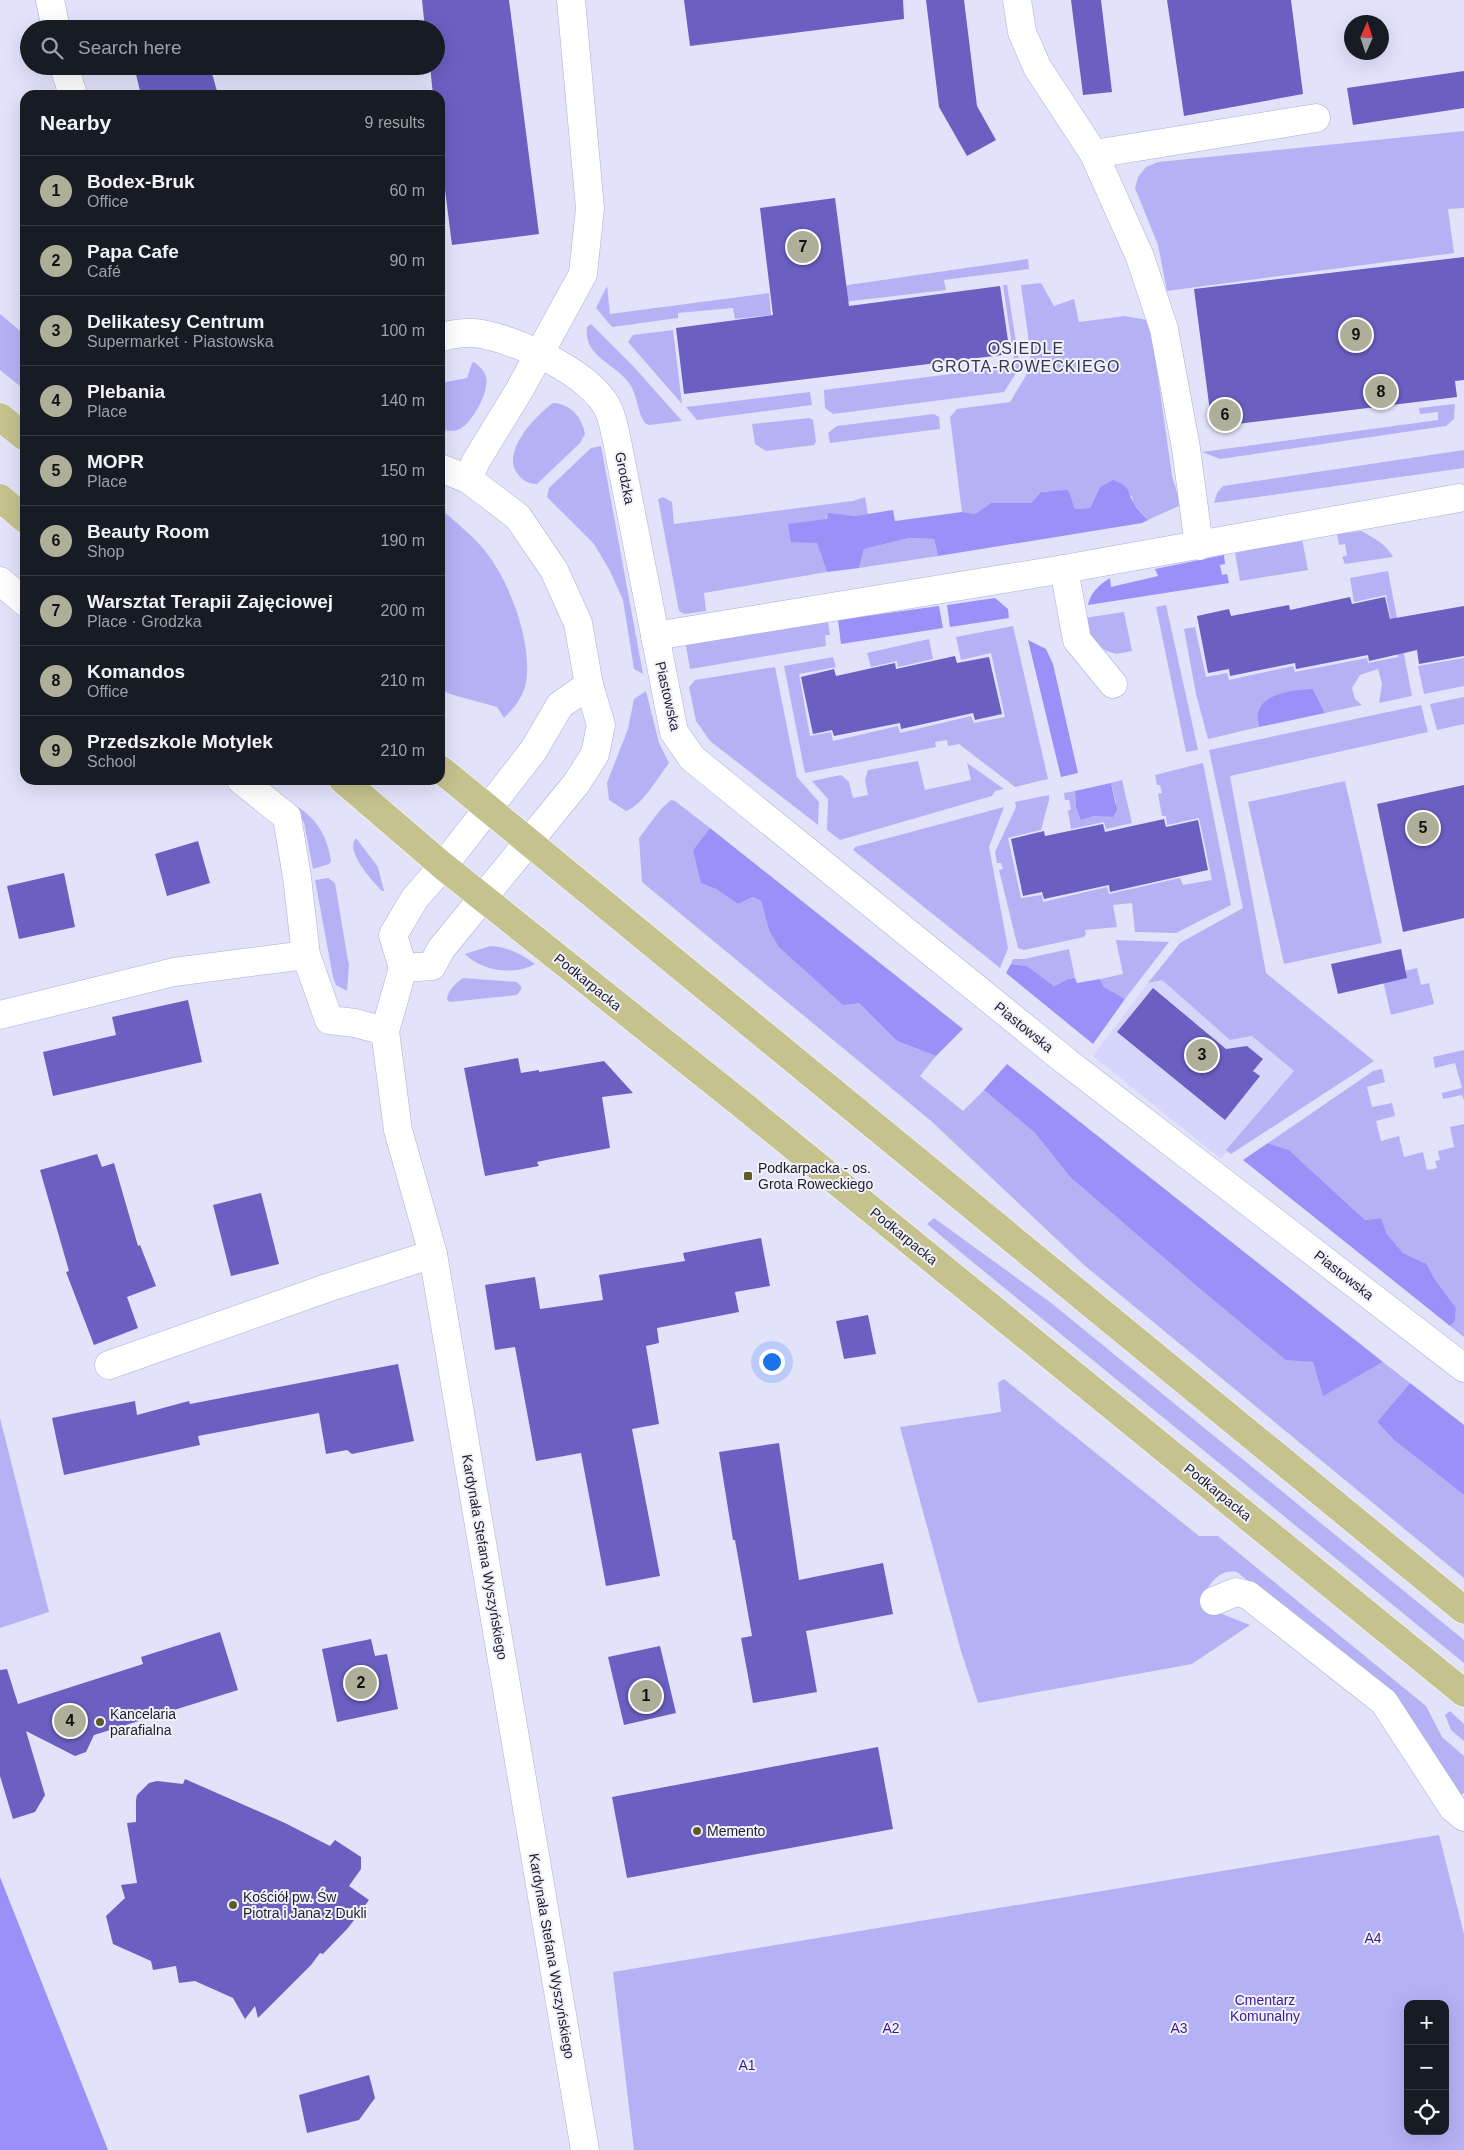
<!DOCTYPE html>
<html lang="en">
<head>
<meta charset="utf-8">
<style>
	body { margin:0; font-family:Arial,sans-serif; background:#20242c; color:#f1f3f6 }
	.controls { position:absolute; right:15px; bottom:15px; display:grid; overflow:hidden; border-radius:10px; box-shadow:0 5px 20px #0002 }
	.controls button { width:45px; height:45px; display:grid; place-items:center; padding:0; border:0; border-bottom:1px solid #363941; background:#171b24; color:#f1f3f6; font:25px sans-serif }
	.compass { position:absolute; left:1344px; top:15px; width:45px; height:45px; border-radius:50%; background:#171b24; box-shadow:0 5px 20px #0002; rotate:3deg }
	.you { position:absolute; left:771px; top:1361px; width:18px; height:18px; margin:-12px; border:4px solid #fff; border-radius:50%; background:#1a73e8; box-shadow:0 0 0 8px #1a73e833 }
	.badge { display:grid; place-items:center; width:32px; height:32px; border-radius:50%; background:#afaf99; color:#111; font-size:16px; font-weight:700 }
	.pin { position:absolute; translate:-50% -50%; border:2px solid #fff; box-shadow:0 1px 5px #0006 }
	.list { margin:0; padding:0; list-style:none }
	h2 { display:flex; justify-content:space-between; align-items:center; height:65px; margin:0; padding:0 20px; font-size:21px }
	h2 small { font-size:16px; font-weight:400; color:#9ea1a6 }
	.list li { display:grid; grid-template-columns:32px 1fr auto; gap:15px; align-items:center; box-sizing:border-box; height:70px; padding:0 20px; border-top:1px solid #363941 }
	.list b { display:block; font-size:19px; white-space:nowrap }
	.list p { margin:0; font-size:16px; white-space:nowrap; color:#9ea1a6 }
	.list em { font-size:16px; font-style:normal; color:#9ea1a6 }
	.icon { flex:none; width:28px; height:28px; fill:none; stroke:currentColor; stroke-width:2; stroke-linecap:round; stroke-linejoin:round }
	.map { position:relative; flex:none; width:1464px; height:2150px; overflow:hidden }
	.search { position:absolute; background:#171b24; box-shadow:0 5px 20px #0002; left:20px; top:20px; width:425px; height:55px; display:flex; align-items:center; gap:12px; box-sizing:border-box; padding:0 18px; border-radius:28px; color:#9ea1a6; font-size:19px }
	.panel { position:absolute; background:#171b24; box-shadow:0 5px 20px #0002; left:20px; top:90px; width:425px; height:695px; border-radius:15px }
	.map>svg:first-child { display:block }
</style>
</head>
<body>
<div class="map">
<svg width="1464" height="2150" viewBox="0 0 1464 2150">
	<rect width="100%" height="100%" fill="#e2e2fb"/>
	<path fill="#d6d6fd" d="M1162,980l68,60 22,-4 42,35 -73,88 -128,-103 55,-73z"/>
	<g fill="#b4b2f5" fill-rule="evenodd">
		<path d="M1464,131v77l-16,1 6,44 -287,38 -9,-46 -23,-57 3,-11 8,-10 12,-5z"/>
		<path d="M1028,259l1,10 -85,11 2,10 -103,12 -2,-13 7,-4z"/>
		<path d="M1041,283l13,23 20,-7 5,23 46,-6 22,4 4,8 21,148 9,29 -33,15 -15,-17 -1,-7 -32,-9 -10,21 -15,1 -3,-8 -25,-10 -6,1 -10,11h-40l-16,11 -13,-2 -12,-95 7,-8 53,-7 20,-33v-19l-9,-65z"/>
		<path d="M1003,285h4l13,82 -16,25 -171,22 -8,-6 -1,-18 191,-24z"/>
		<path d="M607,286l3,28 159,-21 2,22 -36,4 -2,-11 -55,5v5l-66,9 -16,-19z"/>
		<path d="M0,314l25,21v55l-25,-20z"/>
		<path d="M591,324l42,42 49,55 -33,4 -4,-2c-8,-11 -7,-25 -14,-37 -15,-24 -48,-28 -44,-59z"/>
		<path d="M673,330l9,74 -54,-62 5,-7z"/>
		<path d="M474,362c5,4 11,9 12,15 4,14 -14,46 -26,52 -6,3 -14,2 -20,0v-46l27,-5 5,-15z"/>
		<path d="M810,392l2,13 -115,15 -11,-13z"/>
		<path d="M553,403c18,1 29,14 32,31l-5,9 -43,41c-9,0 -15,-4 -20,-11 -16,-21 19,-58 36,-70z"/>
		<path d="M1455,404l-1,15 -8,7 -226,33 -18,-7 236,-32v-8l-18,2 -1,-6z"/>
		<path d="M934,414l5,3 1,12 -110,14 -2,-10 9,-7z"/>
		<path d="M809,418l4,2 3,21 -2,4 -48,6 -11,-7 -3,-20z"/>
		<path d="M601,446l42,228 -9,-5 -11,-69 -13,-29 -16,-27 -47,-47 2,-9 42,-40z"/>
		<path d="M1464,450v18l-250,35 3,-10 6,-7z"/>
		<path d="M663,497l9,5 2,22 179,-23 12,-4 3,17 -13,2 -27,-2 -11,28 10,30 -123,21 2,18 -21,3 -6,-3 -21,-112z"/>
		<path d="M440,509c14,11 28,23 40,36 28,30 53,97 46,138 -3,14 -12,25 -22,35l-7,-11 -47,-13 -10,-5z"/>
		<path d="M1361,531c12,6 26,14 32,26l-48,7 -3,-7 5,-2 -2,-11 -6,1 -2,-11z"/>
		<path d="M909,538l25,1 4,17 -79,12 5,-19z"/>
		<path d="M1302,539l6,31 -68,11 -5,-28z"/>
		<path d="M1388,571l24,125 -33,7 3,-19 -4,-15 -18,6 -8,13 3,11 7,6 -37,8 -12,-24 -55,25 1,13 -51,12 -12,-45 -12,-65 11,-2 11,50 21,-4 2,7 64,-14 2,6 72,-14 1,5 30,-6 -12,-62 -32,7 -4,-24z"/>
		<path d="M1166,605l32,145 -12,2 -30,-145z"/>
		<path d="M1124,612l8,39c-6,1 -14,4 -19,2 -17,-4 -24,-21 -29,-35z"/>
		<path d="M828,622l2,13h-5l1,11 -136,23 -4,-23 3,-3z"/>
		<path d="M1013,626l35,153 -33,8 -56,-43 -11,2 -1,-6 -12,2 1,5 -131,26 -21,-107 49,-9 3,10 -37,7 11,62 21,-4 2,9 65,-15 2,7 71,-17 3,7 31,-6 -14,-64 -30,7 -5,-23z"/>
		<path d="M929,639l4,20 -35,8 -1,-6 -26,6 -4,-14z"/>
		<path d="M1464,658v28l-40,8 -6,-28z"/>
		<path d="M775,667l22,110 22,25 -1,23 -108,-84 -14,-20 -7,-34 6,-7z"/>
		<path d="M646,691l13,52 10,20c-10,13 -27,43 -43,48l-17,-11 -2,-17 21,-54 6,-30z"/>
		<path d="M1464,697v27l-27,6 -7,-26z"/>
		<path d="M1421,705l7,27 -198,44 36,197 108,88 -143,93 -5,-4 68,-79 -42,-35 -22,4 -68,-60 -14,3 32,-40 63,-35 -34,-158z"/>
		<path d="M918,761l7,29 46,-10 -4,-17 37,26 -9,2 -3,5 -152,44 -13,-10 1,-31 -16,-18 29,-6 8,7 4,16 15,-3 -3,-15 3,-10z"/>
		<path d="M1203,763l28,142 -55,28 -41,-1 -3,-29 -19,2 4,22 -32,3 1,4 -2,3 -60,13 -6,-2 -19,-78 4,-1 -2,-6h-4l-2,-11 21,-45 -1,-5 34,-7v5l-8,30 -33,8 13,60 21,-3 1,7 64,-15 2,7 71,-16 3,7 29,-5 -13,-62 -32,7 -1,-9h-4l-4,-22 4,-1 -2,-8h-3l-2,-10z"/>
		<path d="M1122,780l10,43 -26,6 -2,-7 -33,7 -3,-18 3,-2 -2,-9h-4l-1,-7 11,-2 1,16 17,9 20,1 3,-15 -5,-19z"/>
		<path d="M1345,781l37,162 -98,21 -36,-162z"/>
		<path d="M671,800l4,1 35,27 -17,22 9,33 14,6 22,15 15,-7 8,4 8,29 90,73 38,38 39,15 -16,20 43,35 21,-21 51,43 35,44 129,111 87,71 27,3 10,33 60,-33 27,21 -33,39 17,18 70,55v83l-380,-313 -154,-145 -288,-238 -3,-44 22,-29z"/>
		<path d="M295,805c22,14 32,30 36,56l-2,3 -16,5 -9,-46z"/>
		<path d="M1004,807l-15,40 19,101 -8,20 -147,-118 2,-3z"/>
		<path d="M356,838l22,29 6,24h-2c-10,-10 -38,-41 -26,-53z"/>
		<path d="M328,878l7,5 12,72 2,10 -2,26 -11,-6 -3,-8 -18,-97z"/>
		<path d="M1116,940l53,2 -44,57 -21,-12 -4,-8 23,-5z"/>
		<path d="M490,946c18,1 30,7 45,18 -21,12 -54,7 -70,-10z"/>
		<path d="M1069,949l6,29 -7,1 -14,7 -27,-20 -16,-2 2,-5h11z"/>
		<path d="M1417,968l4,17 8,-2 5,21 -43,11 -9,-39z"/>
		<path d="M463,978l54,4 5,6 -5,7 -67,7 -3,-2c0,-9 9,-17 16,-22z"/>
		<path d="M1464,1050v50l-2,-5 -19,4 -1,-6 20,-5 -7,-25 -20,5 -2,-11z"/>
		<path d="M1382,1069l3,13 -18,5 5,20 20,-4 3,13 -19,5 5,20 18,-5 5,21 19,-5 4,18 10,-2 -2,-7 5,-1 -2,-9 16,-4 -4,-20 14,-3v213l-14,-11 5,-5 1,-13 -22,-30 -7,-14 -24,-11 -16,-19 -6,-16 -16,2 -76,-70 -21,-7 105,-72z"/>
		<path d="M934,1218l116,84 414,338v23l-500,-408 -37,-31z"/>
		<path d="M1004,1379l195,157h19l208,170 16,31 22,19v37l-6,3 -70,-103 -151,-121c-19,-3 -26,12 -36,25l16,15 33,13 -58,39 -214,39 -17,-52 -61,-224 101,-15 -3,-29z"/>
		<path d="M0,1418l49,194 -49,16z"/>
		<path d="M1450,1711l14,13v17l-13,-11 -6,-15z"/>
		<path d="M1439,1835l25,99v216h-830l-21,-178zM1408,2004h37v127h-37z"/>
	</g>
	<g fill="#9990f8">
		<path d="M1113,480c18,7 13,9 21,24 3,5 9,11 14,16l-6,3 -204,33 -4,-17 -25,-1 -45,11 -5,19 -32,4 -10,-29 -26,-1 -3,-18 39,-5 1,-6 27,3 38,-6 2,11 67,-9 13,2 16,-11h40l10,-11 27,-2 7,19 15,-1 10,-21z"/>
		<path d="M1224,555l1,9 -5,1 2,10 5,-1 2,9 -141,22c2,-12 12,-21 22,-27l1,9 47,-11 -3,-7z"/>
		<path d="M995,598l13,11 1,9 -59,9 -3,-22z"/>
		<path d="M939,606l4,22 -102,16 -3,-24z"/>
		<path d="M1028,640l18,9 7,15 25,109 -17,4z"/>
		<path d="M1313,689l12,24 -66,14c0,-4 -2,-9 -1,-13 4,-22 38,-24 55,-25z"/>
		<path d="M1111,783l6,27 -4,7 -20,-1 -12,4 -5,-13 -1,-16z"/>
		<path d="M710,828l253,201 -27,27 -39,-15 -38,-38 -16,2 -64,-58 -10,-17 -8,-29 -8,-4 -15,7 -22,-15 -15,-6 -8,-33z"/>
		<path d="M1011,964l16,2 27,20 14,-7 7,-1 2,5 23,-4 4,8 21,12 -32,45 -87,-71z"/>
		<path d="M1007,1064l376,298 -60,34 -10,-34 -27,-2 -87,-72 -129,-111 -35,-44 -51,-43z"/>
		<path d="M1268,1143l21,7 76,70 16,-2 6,16 16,19 24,11 7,14 22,30 -1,13 -5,5 -207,-166z"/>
		<path d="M1410,1383l54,42v70l-70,-55 -17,-18z"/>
		<path d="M0,1877l108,273h-108z"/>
	</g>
	<g fill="#6b5fc2">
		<path d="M422,0h87l30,234 -87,11 -12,-95v-55h-7l-3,-29h6v-37h-11z"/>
		<path d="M684,0h219l1,19 -214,27z"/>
		<path d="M926,0h38l13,106 19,34 -29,16 -28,-49z"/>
		<path d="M1071,0h30l11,92 -29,3z"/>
		<path d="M1167,0h124l12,94 -119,22z"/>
		<path d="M134,66h76l8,29h-77z"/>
		<path d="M1464,71v37l-111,17 -6,-37z"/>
		<path d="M835,198l14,108 151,-20 10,68 -326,40 -8,-66 97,-13 -13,-107z"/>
		<path d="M1464,257v123l-9,1 2,16 -245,30 -18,-138z"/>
		<path d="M1350,597l2,7 33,-7 5,22 74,-13v50l-45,8 -2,-14 -48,11 -1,-6 -72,14 -1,-6 -65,13 -1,-7 -21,4 -11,-57 32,-7 2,7 58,-11 1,5z"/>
		<path d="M955,656l2,7 32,-6 13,57 -27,6 -2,-7 -72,16 -1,-6 -66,13 -2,-6 -19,4 -12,-57 33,-8 2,7 59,-13 1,6z"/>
		<path d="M1464,785v133l-61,14 -26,-128z"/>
		<path d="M1164,819l2,8 32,-7 10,50 -98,22 -1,-7 -65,14 -2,-7 -19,4 -12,-57 33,-8 1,5 58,-12 2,8z"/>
		<path d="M198,841l12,42 -43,13 -12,-42z"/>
		<path d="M64,873l11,54 -56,12 -12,-53z"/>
		<path d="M1401,949l6,29 -69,16 -7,-30z"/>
		<path d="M1153,988l73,61 21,-3 16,13 -10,12 7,5 -35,44 -108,-88z"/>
		<path d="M188,1000l14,62 -149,34 -10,-44 73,-17 -4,-18z"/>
		<path d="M518,1058l3,15 18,-3v2l65,-11 29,32 -31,4 8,51 -54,10 -19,4 2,4 -54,10 -21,-108z"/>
		<path d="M97,1154l5,13 12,-4 24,83 2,-1 16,41 -29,11 11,31 -44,17 -28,-73 3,-1 -29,-101z"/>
		<path d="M261,1193l18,71 -48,12 -18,-71z"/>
		<path d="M761,1238l9,48 -35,6 4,20 -82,16 2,15 -13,3 13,78 -27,5 28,147 -54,10 -25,-133 -45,8 -21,-114 -20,3 -10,-65 50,-8 5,32 63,-9 -4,-25 86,-14 -2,-8z"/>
		<path d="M868,1315l8,39 -32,5 -8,-38z"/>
		<path d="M398,1364l16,77 -62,13 -5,-4 -21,4 -7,-41 -121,23 2,9 -136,30 -12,-57 83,-17 2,14 52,-14 1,3z"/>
		<path d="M779,1443l20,137 84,-17 10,51 -87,17 11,61 -64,11 -12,-65 11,-2 -17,-96h-2l-14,-88z"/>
		<path d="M220,1632l18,58 -144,45 -8,17 -11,4 -49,-25 19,64 -10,17 -22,7 -13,-43v-106l7,-1 11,35 125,-40 -2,-7z"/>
		<path d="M371,1639l4,17 12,-2 11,55 -61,13 -15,-73z"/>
		<path d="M660,1646l16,67 -52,12 -16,-68z"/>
		<path d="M878,1747l15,82 -266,49 -15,-81z"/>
		<path d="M185,1779l100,44 45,23 5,-6 26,17v12l-12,17 20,14 -21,28 -25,26 -3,-1 -9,12 -53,53 -3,-12 -10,13 -12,-21 -38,-17 -16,2 -3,-17 -23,4 -2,-9 -38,-17 -7,-28 19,-18 -4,-13 16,-2 -10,-60 9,-1v-22l1,-5 12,-12 8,-2 26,3z"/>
		<path d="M369,2075l6,23 -16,22 -52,13 -8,-38z"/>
	</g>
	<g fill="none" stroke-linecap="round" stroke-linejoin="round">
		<g stroke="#aeadd5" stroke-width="29">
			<g id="minor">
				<path d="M50,0l6,29"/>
				<path d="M1017,0l5,32 15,35 57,87 46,103 24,72 22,119 13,98"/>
				<path d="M64,66l9,29"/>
				<path d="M1094,154l222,-36"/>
				<path d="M440,337c11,-2 23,-5 34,-4 39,4 120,41 135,78 4,10 6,20 8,30l57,291 18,26 375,304 397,306"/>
				<path d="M468,479l8,-18 44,-72 63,-115 7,-66 -19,-208"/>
				<path d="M1064,569l13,71 36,44"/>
				<path d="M0,581l25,21"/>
				<path d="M655,636l409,-67 395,-71"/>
				<path d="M241,780l46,37 10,60 9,78 23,65 26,3 30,8"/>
				<path d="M403,968l-18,63 13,99 35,124 152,896"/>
				<path d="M403,968l29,-2 9,-17 135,-165 19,-30 6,-29 -12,-40 -11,-62 -24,-53 -36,-53 -50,-38 -28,-11"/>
				<path d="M403,968l-10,-33 22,-37 28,-32 90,-115 27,-46 29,-20"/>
				<path d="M0,1015l174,-43 132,-17"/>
				<path d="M109,1365l218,-77 106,-34"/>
				<path d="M1214,1601l22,-9 12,3 136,107 69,106 11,9"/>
			</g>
		</g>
		<g stroke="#fff" stroke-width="29">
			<g id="major">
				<path d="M0,417l25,20"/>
				<path d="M0,498l25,21"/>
				<path d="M440,769l1024,841"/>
				<path d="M343,780l100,86 296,236 725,591"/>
			</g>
		</g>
		<use href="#minor" stroke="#fff" stroke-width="28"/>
		<use href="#major" stroke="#c5c28e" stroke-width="28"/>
	</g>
	<g fill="#5f5c28" stroke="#f1f1fa" stroke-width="2">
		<rect x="743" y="1171" width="10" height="10" rx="2.5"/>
		<circle cx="100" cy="1722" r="5"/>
		<circle cx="697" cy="1831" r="5"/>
		<circle cx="233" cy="1905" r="5"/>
	</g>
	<g text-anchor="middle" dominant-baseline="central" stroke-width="4" stroke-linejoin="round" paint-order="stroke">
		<g font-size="14" fill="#1e1d2c" stroke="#f1f1fa">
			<text transform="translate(625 478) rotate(79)">Grodzka</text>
			<text transform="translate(668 696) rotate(77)">Piastowska</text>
			<text transform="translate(588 982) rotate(39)">Podkarpacka</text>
			<text transform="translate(1024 1027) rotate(39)">Piastowska</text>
			<text transform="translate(904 1236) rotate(39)">Podkarpacka</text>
			<text transform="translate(1344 1275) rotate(38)">Piastowska</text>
			<text transform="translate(1218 1492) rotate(39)">Podkarpacka</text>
			<text transform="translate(485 1557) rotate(80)">Kardynała Stefana Wyszyńskiego</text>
			<text transform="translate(552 1956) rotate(80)">Kardynała Stefana Wyszyńskiego</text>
		</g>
		<g font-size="14" fill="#1e1d2c" stroke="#f1f1fa" text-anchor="start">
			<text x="758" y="1168">Podkarpacka - os.<tspan x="758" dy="16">Grota Roweckiego</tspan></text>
			<text x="110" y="1714">Kancelaria<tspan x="110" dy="16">parafialna</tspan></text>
			<text x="707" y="1831">Memento</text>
			<text x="243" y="1897">Kościół pw. Św<tspan x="243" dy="16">Piotra i Jana z Dukli</tspan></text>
		</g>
		<g font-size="14" fill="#3c1a93" stroke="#f1f1fa">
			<text x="1373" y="1938">A4</text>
			<text x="1265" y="2000">Cmentarz<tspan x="1265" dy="16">Komunalny</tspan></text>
			<text x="891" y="2028">A2</text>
			<text x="1179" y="2028">A3</text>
			<text x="747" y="2065">A1</text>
		</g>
		<g font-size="16" letter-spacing="1" fill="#363455" stroke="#f1f1fa">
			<text x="1026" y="348">OSIEDLE<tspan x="1026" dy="18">GROTA-ROWECKIEGO</tspan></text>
		</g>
	</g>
</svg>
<div class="controls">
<button>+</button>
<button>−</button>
<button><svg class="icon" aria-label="locate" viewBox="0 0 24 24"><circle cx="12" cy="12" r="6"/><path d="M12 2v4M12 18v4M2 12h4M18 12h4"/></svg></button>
</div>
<svg class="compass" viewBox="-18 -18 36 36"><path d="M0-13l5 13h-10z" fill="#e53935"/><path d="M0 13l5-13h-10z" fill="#9ea1a6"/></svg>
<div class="you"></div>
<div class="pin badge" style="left:646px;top:1696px">1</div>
<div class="pin badge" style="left:361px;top:1683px">2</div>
<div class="pin badge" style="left:1202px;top:1055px">3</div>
<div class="pin badge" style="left:70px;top:1721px">4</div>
<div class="pin badge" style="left:1423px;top:828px">5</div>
<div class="pin badge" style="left:1225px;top:415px">6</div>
<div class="pin badge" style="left:803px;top:247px">7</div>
<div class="pin badge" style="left:1381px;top:392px">8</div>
<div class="pin badge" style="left:1356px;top:335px">9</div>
<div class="search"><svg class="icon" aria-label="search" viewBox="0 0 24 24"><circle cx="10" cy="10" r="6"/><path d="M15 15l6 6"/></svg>Search here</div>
<section class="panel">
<h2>Nearby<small>9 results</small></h2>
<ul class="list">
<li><span class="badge">1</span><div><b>Bodex-Bruk</b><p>Office</p></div><em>60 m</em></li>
<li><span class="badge">2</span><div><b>Papa Cafe</b><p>Café</p></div><em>90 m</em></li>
<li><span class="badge">3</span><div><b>Delikatesy Centrum</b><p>Supermarket · Piastowska</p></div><em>100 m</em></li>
<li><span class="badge">4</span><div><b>Plebania</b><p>Place</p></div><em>140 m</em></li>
<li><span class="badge">5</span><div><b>MOPR</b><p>Place</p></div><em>150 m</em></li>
<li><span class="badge">6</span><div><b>Beauty Room</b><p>Shop</p></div><em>190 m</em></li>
<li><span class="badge">7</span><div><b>Warsztat Terapii Zajęciowej</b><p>Place · Grodzka</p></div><em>200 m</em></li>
<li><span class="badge">8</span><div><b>Komandos</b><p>Office</p></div><em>210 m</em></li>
<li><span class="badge">9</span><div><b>Przedszkole Motylek</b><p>School</p></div><em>210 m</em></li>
</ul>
</section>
</div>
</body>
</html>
